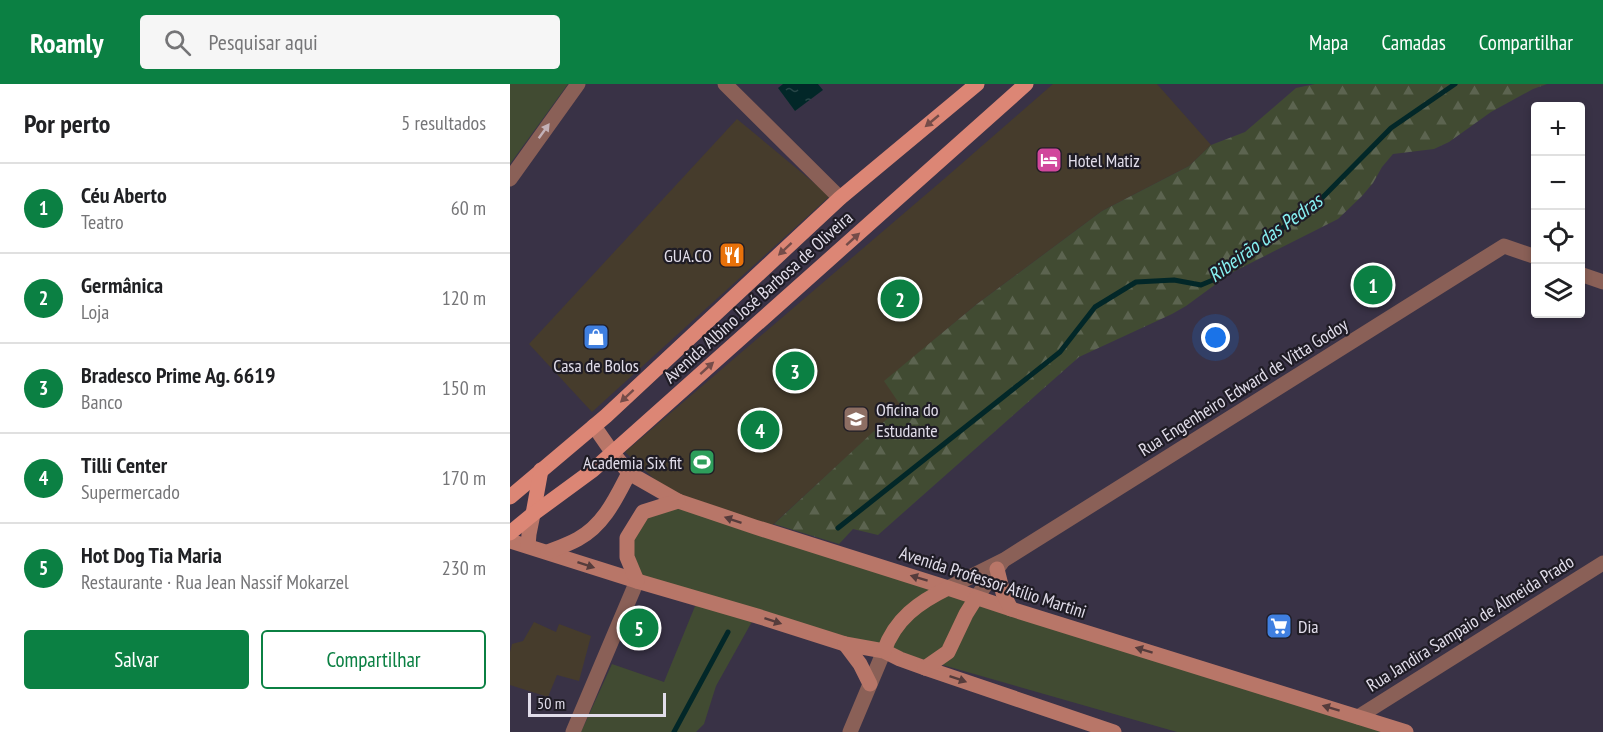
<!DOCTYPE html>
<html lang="pt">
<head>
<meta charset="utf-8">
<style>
	body { margin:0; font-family:"PT Sans Narrow",sans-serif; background:#f6f6f6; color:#202124 }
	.controls { position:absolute; right:18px; top:18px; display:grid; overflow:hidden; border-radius:6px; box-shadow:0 3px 9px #0003 }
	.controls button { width:54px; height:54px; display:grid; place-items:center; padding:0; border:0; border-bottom:2px solid #e0e0e0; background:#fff; color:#202124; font:30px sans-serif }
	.scale { position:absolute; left:18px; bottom:15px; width:138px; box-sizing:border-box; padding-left:6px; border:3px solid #e1ddea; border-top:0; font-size:16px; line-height:21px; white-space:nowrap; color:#e1ddea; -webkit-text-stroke:4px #1f1c25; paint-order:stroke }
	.you { position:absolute; left:706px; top:254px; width:21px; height:21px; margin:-15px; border:4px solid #fff; border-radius:50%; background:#1a73e8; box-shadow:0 0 0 9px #1a73e833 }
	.badge { display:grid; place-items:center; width:39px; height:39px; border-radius:50%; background:#0b8043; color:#fff; font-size:20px; font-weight:700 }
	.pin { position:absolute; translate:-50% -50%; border:3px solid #fff; box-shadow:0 2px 6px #0006 }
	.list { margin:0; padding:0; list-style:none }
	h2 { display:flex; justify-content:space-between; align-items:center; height:78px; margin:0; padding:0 24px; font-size:26px }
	h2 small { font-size:20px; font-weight:400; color:#757577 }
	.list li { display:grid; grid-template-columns:39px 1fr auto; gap:18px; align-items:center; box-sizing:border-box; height:90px; padding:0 24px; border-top:2px solid #e0e0e0 }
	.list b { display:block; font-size:22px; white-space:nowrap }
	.list p { margin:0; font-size:20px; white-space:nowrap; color:#757577 }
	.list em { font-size:20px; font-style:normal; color:#757577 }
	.actions { display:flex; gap:12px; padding:18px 24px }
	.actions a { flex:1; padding:14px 0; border:2px solid #0b8043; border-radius:6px; text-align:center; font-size:21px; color:#0b8043 }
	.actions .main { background:#0b8043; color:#fff }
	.icon { flex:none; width:33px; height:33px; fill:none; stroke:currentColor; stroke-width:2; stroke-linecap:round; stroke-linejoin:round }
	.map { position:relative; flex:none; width:1093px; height:648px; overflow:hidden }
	header { display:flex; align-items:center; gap:36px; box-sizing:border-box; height:84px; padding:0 30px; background:#0b8043; color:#fff }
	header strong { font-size:28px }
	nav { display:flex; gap:33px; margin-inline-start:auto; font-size:21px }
	.search { width:420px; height:54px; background:#f6f6f6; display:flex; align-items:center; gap:15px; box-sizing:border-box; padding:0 21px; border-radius:6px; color:#757577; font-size:22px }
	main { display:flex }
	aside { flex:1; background:#fff }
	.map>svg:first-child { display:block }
</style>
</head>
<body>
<header>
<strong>Roamly</strong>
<div class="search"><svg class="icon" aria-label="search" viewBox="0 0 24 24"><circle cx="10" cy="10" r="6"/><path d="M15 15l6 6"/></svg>Pesquisar aqui</div>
<nav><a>Mapa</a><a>Camadas</a><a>Compartilhar</a></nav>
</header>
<main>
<aside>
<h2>Por perto<small>5 resultados</small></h2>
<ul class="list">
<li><span class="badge">1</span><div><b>Céu Aberto</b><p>Teatro</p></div><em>60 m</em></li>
<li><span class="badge">2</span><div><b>Germânica</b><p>Loja</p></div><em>120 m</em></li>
<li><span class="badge">3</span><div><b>Bradesco Prime Ag. 6619</b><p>Banco</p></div><em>150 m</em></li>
<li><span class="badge">4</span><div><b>Tilli Center</b><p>Supermercado</p></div><em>170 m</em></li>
<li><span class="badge">5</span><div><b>Hot Dog Tia Maria</b><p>Restaurante · Rua Jean Nassif Mokarzel</p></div><em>230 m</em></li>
</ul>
<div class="actions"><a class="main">Salvar</a><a>Compartilhar</a></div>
</aside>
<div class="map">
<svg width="1093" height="648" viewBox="0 0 1093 648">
	<defs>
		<pattern id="forest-firs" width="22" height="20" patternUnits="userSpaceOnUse" patternTransform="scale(1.5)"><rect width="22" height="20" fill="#414b32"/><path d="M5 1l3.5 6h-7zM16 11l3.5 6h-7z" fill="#5c6450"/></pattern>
		<pattern id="water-ripples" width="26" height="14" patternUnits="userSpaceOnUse" patternTransform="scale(1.5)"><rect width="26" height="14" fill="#022728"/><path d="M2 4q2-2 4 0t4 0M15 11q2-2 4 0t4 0" fill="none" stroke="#274647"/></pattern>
	</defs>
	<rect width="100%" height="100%" fill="#393246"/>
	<g fill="#463c2c">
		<path d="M543,0h104l54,61 -22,21 -87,45 -125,93 -92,77 17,25 -136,125 -88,-30 -53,-49 319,-273z"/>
		<path d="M227,35l93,77 -238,216 -63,-68z"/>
		<path d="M24,538l22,10 3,-8 32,12 -12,45 -22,-6 -9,22 -38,-12v-33l2,-8 11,-3z"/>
	</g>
	<g fill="#414b32">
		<path d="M0,0h58l-58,80z"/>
		<path d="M171,423l717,225h-221l-301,-86 -122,-28 -38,68 -12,38 -8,8h-115l31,-68 52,18 36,-88 -59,-18 -8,-18v-19l15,-26z"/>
	</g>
	<path fill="url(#forest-firs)" d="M805,0h232l-14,5 -42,23 -42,30 -15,7 -41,5 -11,13 -9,16 -11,13 -24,23 -107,54 -45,33 -14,8 -93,43 -201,178 -25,-6 -14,15 -65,-20 127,-118 -17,-25 93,-77 125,-93 87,-45 22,-21 34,-13 51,-44z"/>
	<path fill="url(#water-ripples)" d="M273,0h35l5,6 -28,21 -17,-23z"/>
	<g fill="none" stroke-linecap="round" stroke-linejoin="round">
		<g stroke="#022728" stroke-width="5">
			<path d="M328,444l222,-176 35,-45 41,-25 38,-2 27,5 12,-5 108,-81 70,-71 64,-44"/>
			<path d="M164,648l54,-100"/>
		</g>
		<g stroke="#8a6057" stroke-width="15">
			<path d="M215,0l115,114"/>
			<path d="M1070,190l23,8"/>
			<path d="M438,504l56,-28 500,-314 32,11"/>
			<path d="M466,514l26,-36"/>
			<path d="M848,633l245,-154"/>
			<path d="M63,648l64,-151"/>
			<path d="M340,648l34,-81"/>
		</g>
		<path stroke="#8a6057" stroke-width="15" d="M0,95l68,-95"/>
		<g stroke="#b87668" stroke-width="15">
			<path d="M84,342l18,26 17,21 49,28 77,26 193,61 63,21 395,123"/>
			<path d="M0,457l127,40 120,35 88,28 39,7 16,8 25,9 189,64"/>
			<path d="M18,462l1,-12 4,-20"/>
			<path d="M38,468c10,-4 21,-8 30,-13 26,-14 38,-41 51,-66"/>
			<path d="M487,485l6,24 8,16"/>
			<path d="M127,497l-10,-24v-19l16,-26 35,-11"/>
			<path d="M335,560l15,20 10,20"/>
			<path d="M374,567c11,-32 35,-49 64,-63"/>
			<path d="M415,584l23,-16 18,-38 10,-16"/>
		</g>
		<g stroke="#dc8675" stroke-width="15">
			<path d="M0,413l96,-81 234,-218 137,-114"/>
			<path d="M23,430l8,-44"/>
			<path d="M0,449l23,-19 60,-44 433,-386"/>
		</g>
	</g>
	<defs><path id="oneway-solid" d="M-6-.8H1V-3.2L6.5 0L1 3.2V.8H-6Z" transform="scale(1.5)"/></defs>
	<g fill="#744c49">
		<use href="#oneway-solid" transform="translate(422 37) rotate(140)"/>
		<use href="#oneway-solid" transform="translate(343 155) rotate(-42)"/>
		<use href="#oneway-solid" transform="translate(275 165) rotate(137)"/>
		<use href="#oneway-solid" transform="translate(197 284) rotate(-42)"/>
		<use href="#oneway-solid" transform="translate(117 312) rotate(137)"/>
	</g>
	<use fill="#c3b1b7" href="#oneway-solid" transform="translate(34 47) rotate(-54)"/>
	<g fill="#553c3c">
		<use href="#oneway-solid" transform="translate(223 436) rotate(-161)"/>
		<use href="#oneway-solid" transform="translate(76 481) rotate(18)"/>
		<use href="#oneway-solid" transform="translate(409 494) rotate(-163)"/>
		<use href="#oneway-solid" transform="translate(263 537) rotate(18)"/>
		<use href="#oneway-solid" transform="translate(634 566) rotate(-163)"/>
		<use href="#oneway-solid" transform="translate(448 595) rotate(19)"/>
		<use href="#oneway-solid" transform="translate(821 624) rotate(-163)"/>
	</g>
	<defs>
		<g id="hotel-square" transform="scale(1.35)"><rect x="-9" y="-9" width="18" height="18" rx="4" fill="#d1479c" stroke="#1f1c25"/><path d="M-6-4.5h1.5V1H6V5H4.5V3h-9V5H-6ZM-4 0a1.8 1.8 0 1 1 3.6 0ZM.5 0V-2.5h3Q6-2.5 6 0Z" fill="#fff"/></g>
		<g id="restaurant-square" transform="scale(1.35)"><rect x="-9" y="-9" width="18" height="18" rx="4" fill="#e8710a" stroke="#1f1c25"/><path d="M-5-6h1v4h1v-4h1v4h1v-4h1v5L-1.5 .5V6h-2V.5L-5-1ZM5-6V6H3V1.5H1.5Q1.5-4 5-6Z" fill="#fff"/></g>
		<g id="shop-square" transform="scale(1.35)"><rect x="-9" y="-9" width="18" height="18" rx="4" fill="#3f7fe0" stroke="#1f1c25"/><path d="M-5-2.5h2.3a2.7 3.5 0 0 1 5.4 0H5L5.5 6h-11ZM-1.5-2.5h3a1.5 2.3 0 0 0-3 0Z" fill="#fff"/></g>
		<g id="school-square" transform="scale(1.35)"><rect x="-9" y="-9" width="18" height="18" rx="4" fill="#8d6e63" stroke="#1f1c25"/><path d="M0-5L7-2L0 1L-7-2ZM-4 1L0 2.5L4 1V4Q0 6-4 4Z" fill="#fff"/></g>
		<g id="stadium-square" transform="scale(1.35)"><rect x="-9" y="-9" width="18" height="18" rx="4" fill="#2e9e5b" stroke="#1f1c25"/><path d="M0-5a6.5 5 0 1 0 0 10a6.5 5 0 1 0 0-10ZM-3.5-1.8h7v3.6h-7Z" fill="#fff"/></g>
		<g id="supermarket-square" transform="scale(1.35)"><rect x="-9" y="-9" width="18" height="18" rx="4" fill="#3f7fe0" stroke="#1f1c25"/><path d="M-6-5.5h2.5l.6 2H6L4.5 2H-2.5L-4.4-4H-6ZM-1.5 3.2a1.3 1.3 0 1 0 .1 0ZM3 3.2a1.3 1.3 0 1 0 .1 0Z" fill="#fff"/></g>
	</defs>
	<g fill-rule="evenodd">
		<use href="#hotel-square" x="539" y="76"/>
		<use href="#restaurant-square" x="222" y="171"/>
		<use href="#shop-square" x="86" y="253"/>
		<use href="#school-square" x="346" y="335"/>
		<use href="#stadium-square" x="192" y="378"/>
		<use href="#supermarket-square" x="769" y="542"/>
	</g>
	<g text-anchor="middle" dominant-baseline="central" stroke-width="4.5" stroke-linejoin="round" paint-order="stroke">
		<g font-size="18" fill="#e1ddea" stroke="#1f1c25" text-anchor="start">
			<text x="558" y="76">Hotel Matiz</text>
			<text x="202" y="171" text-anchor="end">GUA.CO</text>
			<text x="86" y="281" text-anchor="middle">Casa de Bolos</text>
			<text x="366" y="325">Oficina do<tspan x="366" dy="21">Estudante</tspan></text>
			<text x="172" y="378" text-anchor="end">Academia Six fit</text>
			<text x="788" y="542">Dia</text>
		</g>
		<g font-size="18" fill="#e1ddea" stroke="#1f1c25">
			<text transform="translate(248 213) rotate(-42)">Avenida Albino José Barbosa de Oliveira</text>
			<text transform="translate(733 303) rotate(-32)">Rua Engenheiro Edward de Vitta Godoy</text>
			<text transform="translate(483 498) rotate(18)">Avenida Professor Atílio Martini</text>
			<text transform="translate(960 539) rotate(-32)">Rua Jandira Sampaio de Almeida Prado</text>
		</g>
		<g font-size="20" font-style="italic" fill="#87f0f1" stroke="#1f1c25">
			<text transform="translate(755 154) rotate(-36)">Ribeirão das Pedras</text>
		</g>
	</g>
</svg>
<div class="controls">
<button>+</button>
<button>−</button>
<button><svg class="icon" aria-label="locate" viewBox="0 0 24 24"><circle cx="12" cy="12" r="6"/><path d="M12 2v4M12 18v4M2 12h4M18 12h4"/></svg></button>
<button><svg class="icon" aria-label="layers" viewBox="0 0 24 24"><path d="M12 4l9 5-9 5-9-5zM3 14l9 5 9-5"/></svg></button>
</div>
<div class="scale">50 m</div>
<div class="you"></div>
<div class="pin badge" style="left:863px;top:201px">1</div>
<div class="pin badge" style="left:390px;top:215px">2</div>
<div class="pin badge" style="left:285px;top:287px">3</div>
<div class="pin badge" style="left:250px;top:346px">4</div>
<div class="pin badge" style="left:129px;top:544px">5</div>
</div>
</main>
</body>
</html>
